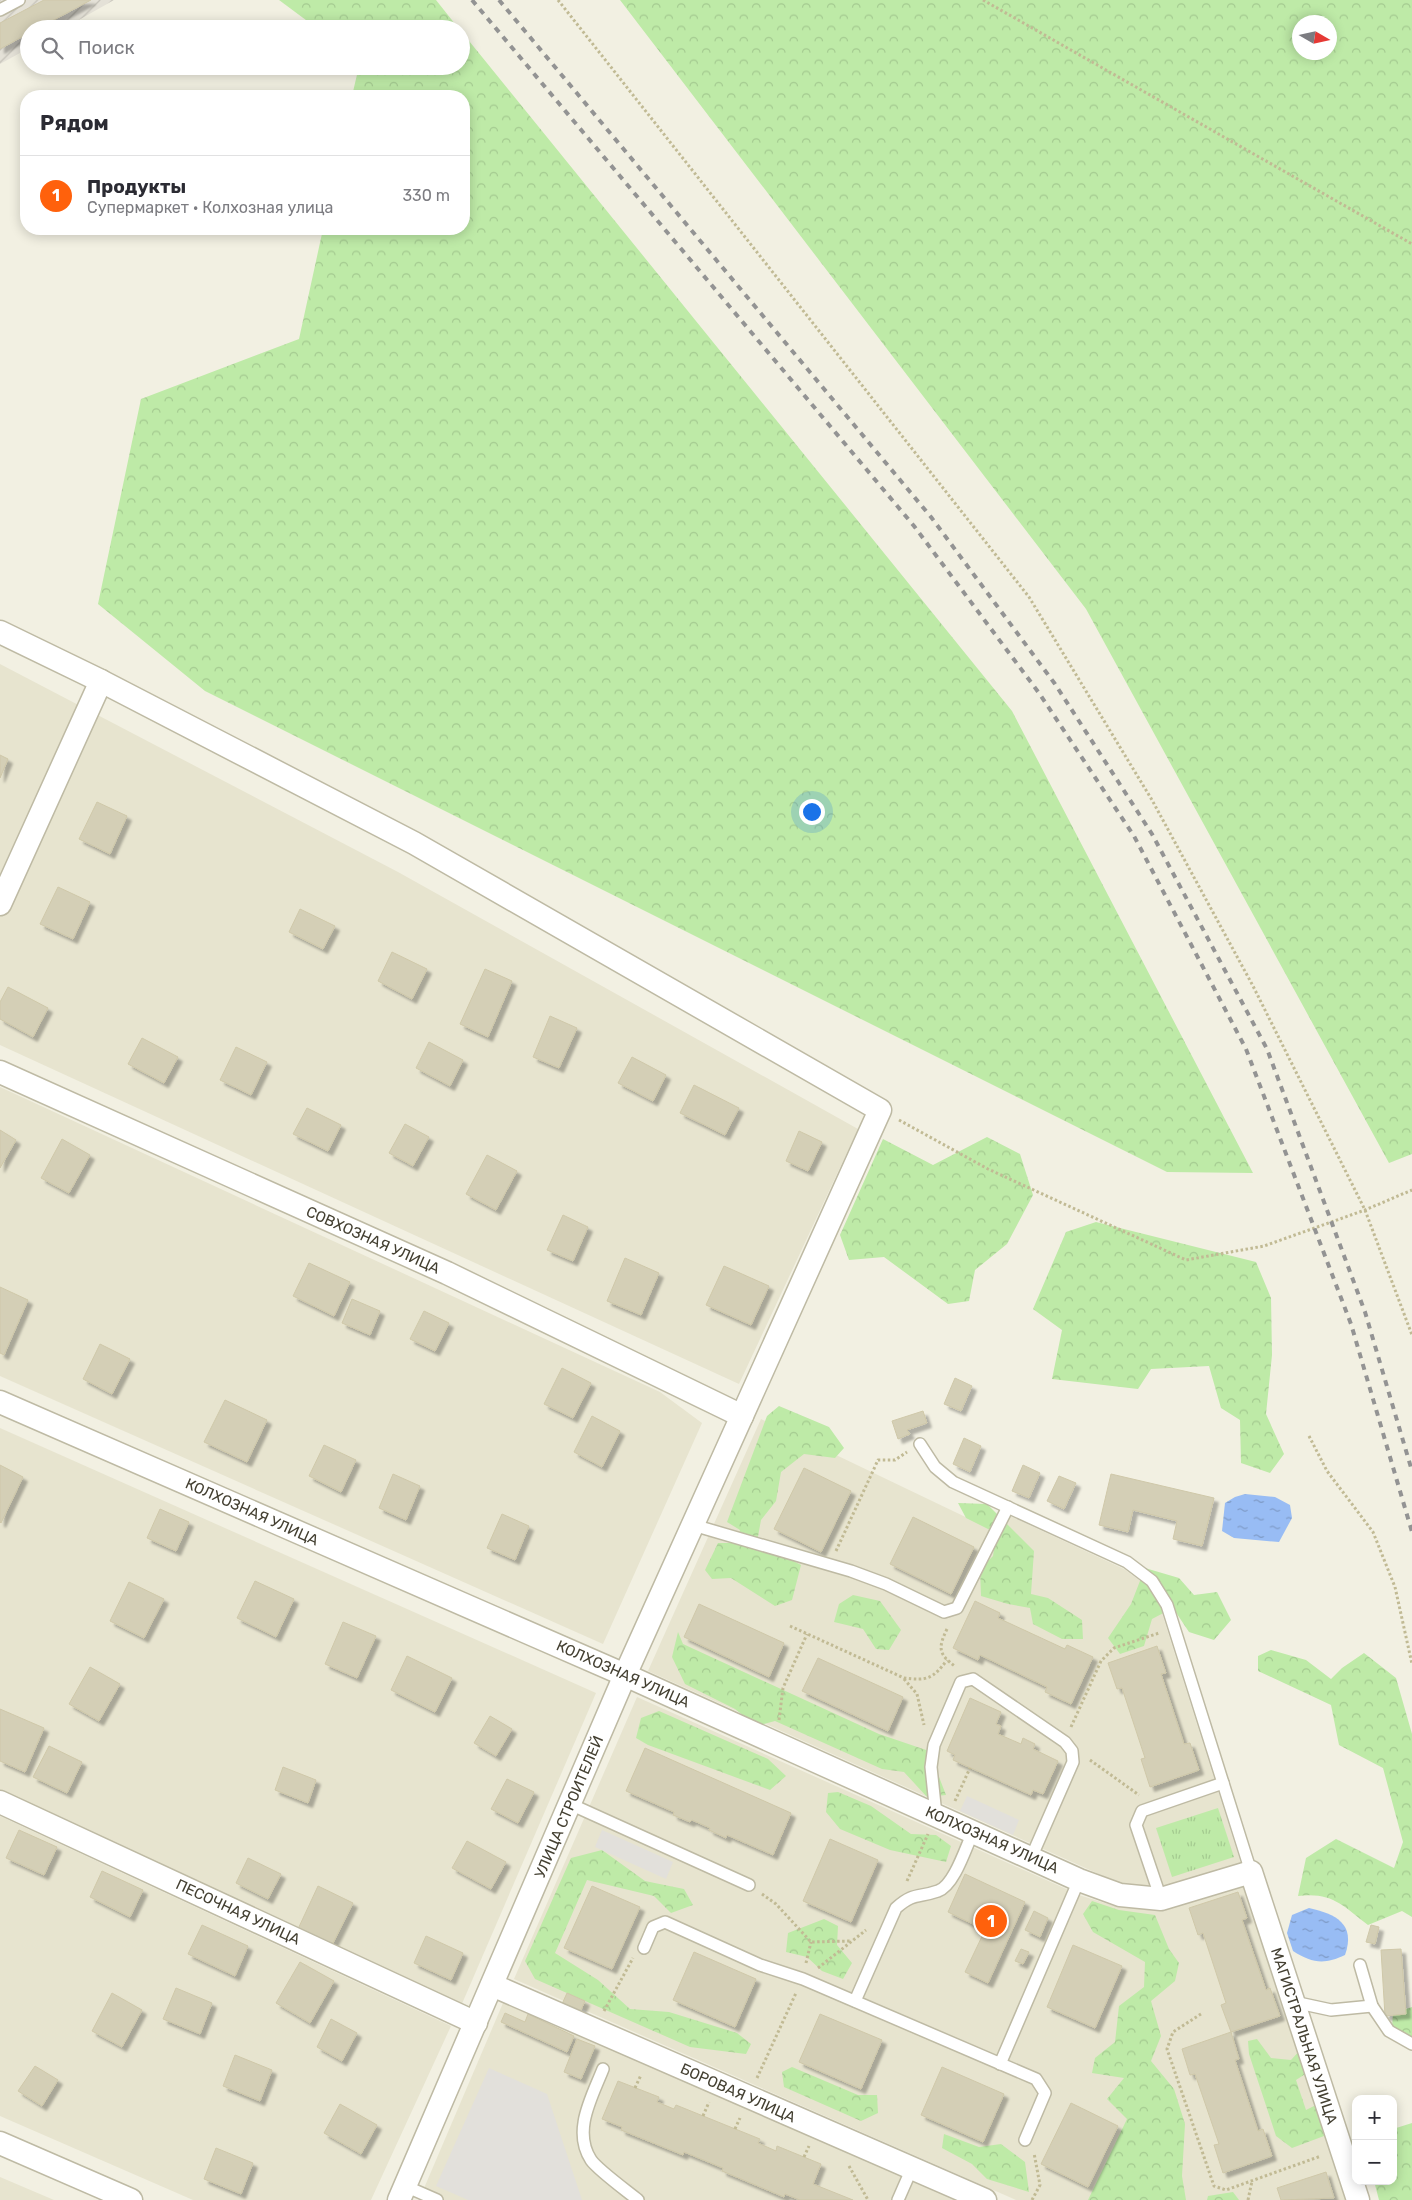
<!DOCTYPE html>
<html lang="ru">
<head>
<meta charset="utf-8">
<style>
	body { margin:0; font-family:Rubik,sans-serif; background:#f2f2f3; color:#2b2b33 }
	.controls { position:absolute; right:15px; bottom:15px; display:grid; overflow:hidden; border-radius:10px; box-shadow:0 2px 12px #0003 }
	.controls button { width:45px; height:45px; display:grid; place-items:center; padding:0; border:0; border-bottom:1px solid #e1e1e2; background:#fff; color:#2b2b33; font:25px sans-serif }
	.compass { position:absolute; left:1292px; top:15px; width:45px; height:45px; border-radius:50%; background:#fff; box-shadow:0 2px 12px #0003; rotate:99deg }
	.you { position:absolute; left:811px; top:811px; width:18px; height:18px; margin:-12px; border:4px solid #fff; border-radius:50%; background:#1a73e8; box-shadow:0 0 0 8px #1a73e833 }
	.badge { display:grid; place-items:center; width:32px; height:32px; border-radius:50%; background:#ff610c; color:#fff; font-size:16px; font-weight:700 }
	.pin { position:absolute; translate:-50% -50%; border:2px solid #fff; box-shadow:0 1px 5px #0006 }
	.list { margin:0; padding:0; list-style:none }
	h2 { display:flex; justify-content:space-between; align-items:center; height:65px; margin:0; padding:0 20px; font-size:21px }
	h2 small { font-size:16px; font-weight:400; color:#7c7c81 }
	.list li { display:grid; grid-template-columns:32px 1fr auto; gap:15px; align-items:center; box-sizing:border-box; height:80px; padding:0 20px; border-top:1px solid #e1e1e2 }
	.list b { display:block; font-size:19px; white-space:nowrap }
	.list p { margin:0; font-size:16px; white-space:nowrap; color:#7c7c81 }
	.list em { font-size:16px; font-style:normal; color:#7c7c81 }
	.icon { flex:none; width:28px; height:28px; fill:none; stroke:currentColor; stroke-width:2; stroke-linecap:round; stroke-linejoin:round }
	.map { position:relative; flex:none; width:1412px; height:2200px; overflow:hidden }
	.search { position:absolute; background:#fff; box-shadow:0 2px 12px #0003; left:20px; top:20px; width:450px; height:55px; display:flex; align-items:center; gap:12px; box-sizing:border-box; padding:0 18px; border-radius:28px; color:#7c7c81; font-size:19px }
	.panel { position:absolute; background:#fff; box-shadow:0 2px 12px #0003; left:20px; top:90px; width:450px; height:145px; border-radius:20px }
	.map>svg:first-child { display:block }
</style>
</head>
<body>
<div class="map">
<svg width="1412" height="2200" viewBox="0 0 1412 2200">
	<defs>
		<pattern id="industrial-furrows" width="10" height="10" patternUnits="userSpaceOnUse" patternTransform="scale(1.25)"><rect width="10" height="10" fill="#e4e1d7"/><path d="M-1 1l2-2M0 10L10 0M9 11l2-2" fill="none" stroke="#c5c2b9"/></pattern>
		<pattern id="forest-crowns" width="20" height="18" patternUnits="userSpaceOnUse" patternTransform="scale(1.25)"><rect width="20" height="18" fill="#beeaa7"/><path d="M2 6a3 3 0 1 1 6 0M12 15a3 3 0 1 1 6 0" fill="none" stroke="#a4ca90"/></pattern>
		<pattern id="park-tufts" width="24" height="20" patternUnits="userSpaceOnUse" patternTransform="scale(1.25)"><rect width="24" height="20" fill="#beeaa7"/><path d="M3 7l-1-3M5 7V3M7 7l1-3M15 17l-1-3M17 17v-4M19 17l1-3" fill="none" stroke="#a4ca90"/></pattern>
		<pattern id="water-ripples" width="26" height="14" patternUnits="userSpaceOnUse" patternTransform="scale(1.25)"><rect width="26" height="14" fill="#98bcf4"/><path d="M2 4q2-2 4 0t4 0M15 11q2-2 4 0t4 0" fill="none" stroke="#7e9ac6"/></pattern>
		<filter id="shadow"><feDropShadow dx="4.5" dy="4.5" stdDeviation="1" flood-color="#0004"/></filter>
	</defs>
	<rect width="100%" height="100%" fill="#f2f0e2"/>
	<g fill="#e7e4cf">
		<path d="M0,664l398,208 460,257 -119,255 -739,-339z"/>
		<path d="M0,1087l660,305 42,31 -99,221 -603,-268z"/>
		<path d="M761,1419l240,115 9,-18 114,53 23,17 13,21 81,257 -81,25 -39,-5 -473,-213z"/>
		<path d="M0,1428l596,265 -135,313 -461,-216z"/>
		<path d="M637,1697l445,199 36,11 45,2 84,-27 101,318h-332l-502,-221z"/>
		<path d="M0,1816l451,210 -80,174h-178l-193,-84z"/>
		<path d="M503,2003l458,197h-542z"/>
		<path d="M0,2177l54,23h-54z"/>
	</g>
	<path fill="url(#industrial-furrows)" d="M0,0h114l-51,29h-34v19l-29,16z"/>
	<g fill="url(#forest-crowns)" fill-rule="evenodd">
		<path d="M279,0h157l23,29h-141z"/>
		<path d="M620,0h792v1154l-23,9 -303,-554zM1300,22h30v30h-30z"/>
		<path d="M461,31l551,680 241,462 -86,-1 -962,-481 -107,-87 43,-205 158,-60 24,-110h141v-133h-112l7,-30h102z"/>
		<path d="M987,1137l33,17 13,41 -26,49 -32,26 -6,31 -21,3 -64,-47 -35,3 -9,-25 43,-96 50,26z"/>
		<path d="M1096,1222l160,40 15,36 1,57 -6,59 18,40 -14,19 -29,-10 -1,-43 -19,-12 -12,-42 -58,3 -13,20 -86,-10 10,-49 -29,-21 33,-77z"/>
		<path d="M779,1406l50,21 15,21 -9,10 -31,-4 -23,18 -5,29 -15,19 -4,22 44,23 -9,35 -17,6 -44,-28 -19,1 -7,-9 13,-27h19l3,-13 -13,-8 40,-106z"/>
		<path d="M958,1503l29,1 47,47 -3,43 17,4 34,22 1,19h-21l-29,-15 -3,-16 -22,-4 -27,-8 -1,-27 13,-13 3,-23 -30,-15z"/>
		<path d="M1145,1568l34,10 15,17 23,-3 14,28 -17,20 -25,-8 -16,-24 -21,11 -8,27 -24,8 -12,-16 23,-34z"/>
		<path d="M853,1595l27,6 21,29 -12,20 -13,-1 -13,-20 -29,-7 5,-18z"/>
		<path d="M678,1632l5,12 196,90 50,17 17,44 -19,2 -23,-25 -22,-3 -107,-48 -19,5 -21,-17 -50,-25 -13,-27z"/>
		<path d="M1271,1650l35,10 25,19 11,-11 22,-15 32,25 16,56v183l-10,-6 -34,14c-26,-20 -36,-33 -70,-29l8,-38 30,-19 58,29 9,-26 -20,-74 -44,-23 -8,-40 -73,-34v-15z"/>
		<path d="M659,1711l109,48 18,17 -16,14 -122,-45 -12,-7 5,-20z"/>
		<path d="M838,1792l33,14 40,28 25,1 15,11 -5,16 -56,-12 -50,-21 -14,-17 2,-19z"/>
		<path d="M602,1850l43,31 39,8 9,16 -22,8 -17,-17 -67,-16 -32,73 43,27 32,29 39,3 68,21 14,11 -5,10 -56,-7 -155,-68 -10,-18 46,-103z"/>
		<path d="M1092,1901l27,9 36,5 14,34 10,14 -4,18 -24,20 10,35 -10,25 23,28 11,35 -3,52 4,24h-98l39,-81 -20,-20 17,-21 -32,-5 3,-15 20,-16 4,-36 25,-19 1,-25 -52,-30 -10,-18z"/>
		<path d="M824,1919l14,7 -1,19 15,18 -9,16 -21,-8 -15,-14 -21,-5 2,-19z"/>
		<path d="M1412,2007v31l-20,-11 1,-14z"/>
		<path d="M1257,2039l14,19 20,2 10,-11 9,22 -14,9 10,30 8,-4 13,12 -3,18 -32,12 -16,-12 -27,-82 -1,-13z"/>
		<path d="M792,2067l66,28h19l1,18 -17,8 -77,-34 -2,-15z"/>
		<path d="M1412,2123v77h-33l-5,-19h19v-52z"/>
		<path d="M944,2134l35,13 22,-3 24,18 4,30 -42,-13 -15,-15 -30,-16z"/>
		<path d="M1233,2192l6,8h-32l1,-4z"/>
	</g>
	<path fill="url(#park-tufts)" d="M1218,1808l16,49 -62,20 -16,-49z"/>
	<g fill="#e2e0db">
		<path d="M967,1796l52,24 -6,15 -53,-24z"/>
		<path d="M602,1830l71,32 -7,17 -71,-32z"/>
		<path d="M489,2068l58,26 35,106h-114l-32,-14z"/>
	</g>
	<g fill="url(#water-ripples)">
		<path d="M1245,1494l30,3 15,8 2,13 -13,24 -45,-4 -12,-7 3,-28 10,-6z"/>
		<path d="M1309,1908c27,6 47,16 36,47 -21,10 -33,8 -52,-4l-6,-18 5,-18z"/>
	</g>
	<g fill="#d4cfb6" stroke="#cfc8a9" filter="url(#shadow)">
		<path d="M44,0h47l-54,29h-8v4l-29,16v-26z"/>
		<path d="M0,755l8,4 -8,19z"/>
		<path d="M97,802l30,14 -17,38 -31,-15z"/>
		<path d="M58,887l32,15 -17,37 -33,-15z"/>
		<path d="M300,909l35,17 -12,23 -34,-17z"/>
		<path d="M392,952l35,17 -15,30 -34,-18z"/>
		<path d="M485,969l27,12 -24,56 -28,-13z"/>
		<path d="M8,987l40,21 -15,29 -33,-18v-17z"/>
		<path d="M550,1016l27,12 -18,40 -26,-11z"/>
		<path d="M142,1038l36,19 -14,26 -36,-19z"/>
		<path d="M429,1042l34,18 -13,26 -34,-18z"/>
		<path d="M236,1047l31,15 -16,33 -31,-15z"/>
		<path d="M632,1057l34,18 -13,26 -35,-18z"/>
		<path d="M694,1085l45,23 -14,27 -45,-22z"/>
		<path d="M307,1108l34,17 -13,26 -35,-17z"/>
		<path d="M405,1124l24,13 -16,29 -24,-13z"/>
		<path d="M0,1130l16,10 -16,28z"/>
		<path d="M799,1131l23,11 -14,29 -22,-10z"/>
		<path d="M62,1139l28,16 -21,38 -28,-15z"/>
		<path d="M487,1155l30,16 -21,39 -30,-16z"/>
		<path d="M563,1215l25,12 -15,34 -26,-11z"/>
		<path d="M625,1258l34,15 -18,42 -34,-14z"/>
		<path d="M309,1263l41,19 -16,34 -41,-20z"/>
		<path d="M724,1266l45,20 -18,39 -45,-20z"/>
		<path d="M0,1287l28,13 -24,55 -4,-2z"/>
		<path d="M352,1299l28,12 -10,24 -28,-12z"/>
		<path d="M424,1311l25,12 -14,28 -25,-12z"/>
		<path d="M100,1344l30,15 -18,35 -29,-15z"/>
		<path d="M562,1368l29,15 -18,35 -29,-14z"/>
		<path d="M955,1378l17,8 -11,25 -17,-7z"/>
		<path d="M225,1400l42,20 -20,42 -43,-20z"/>
		<path d="M923,1411l4,12 -20,7 3,4 -12,5 -6,-18z"/>
		<path d="M592,1416l28,15 -18,36 -28,-15z"/>
		<path d="M964,1438l17,8 -11,26 -17,-8z"/>
		<path d="M324,1445l32,15 -15,32 -32,-16z"/>
		<path d="M0,1465l23,12 -22,46 -1,-1z"/>
		<path d="M1023,1465l17,8 -11,25 -17,-7z"/>
		<path d="M804,1468l47,23 -30,61 -47,-23z"/>
		<path d="M393,1474l27,12 -14,34 -27,-12z"/>
		<path d="M1111,1474l103,24 -12,48 -29,-7 4,-18 -44,-11 -5,22 -29,-7z"/>
		<path d="M1059,1476l17,7 -12,26 -17,-8z"/>
		<path d="M160,1509l29,13 -13,29 -29,-13z"/>
		<path d="M502,1514l27,12 -14,34 -28,-12z"/>
		<path d="M913,1517l61,30 -23,47 -61,-30z"/>
		<path d="M255,1581l39,18 -18,38 -39,-19z"/>
		<path d="M129,1582l35,17 -20,39 -34,-17z"/>
		<path d="M975,1601l25,12 -2,5 67,31 2,-4 26,12 -22,47 -26,-12 2,-5 -67,-32 -2,5 -25,-12z"/>
		<path d="M699,1604l85,39 -15,34 -85,-40z"/>
		<path d="M343,1622l33,14 -19,42 -32,-14z"/>
		<path d="M1157,1646l9,27 -5,1 23,70 6,-1 9,27 -49,17 -9,-28 4,-1 -23,-70 -5,1 -9,-26z"/>
		<path d="M407,1656l45,22 -17,34 -44,-22z"/>
		<path d="M818,1658l85,39 -15,34 -86,-40z"/>
		<path d="M90,1667l30,17 -21,37 -30,-17z"/>
		<path d="M970,1698l31,14 -5,12 5,2 -3,8 23,10 2,-6 12,6 -2,5 25,12 -15,33 -10,-4 -2,5 -78,-35 2,-5 -8,-4z"/>
		<path d="M0,1709l44,19 -19,44 -25,-11z"/>
		<path d="M490,1716l22,13 -16,27 -22,-13z"/>
		<path d="M49,1746l33,16 -15,31 -34,-16z"/>
		<path d="M645,1748l146,65 -18,42 -46,-20 -1,3 -17,-8 1,-2 -18,-8 -2,2 -17,-7 1,-3 -48,-21z"/>
		<path d="M283,1767l33,13 -8,23 -33,-13z"/>
		<path d="M507,1779l27,13 -16,31 -27,-14z"/>
		<path d="M19,1830l38,17 -13,28 -38,-17z"/>
		<path d="M830,1839l48,21 -27,62 -48,-21z"/>
		<path d="M467,1841l39,21 -15,27 -39,-21z"/>
		<path d="M248,1858l33,16 -13,25 -32,-16z"/>
		<path d="M102,1871l41,19 -13,27 -40,-20z"/>
		<path d="M965,1874l60,28 -37,81 -23,-11 20,-42 -37,-18z"/>
		<path d="M318,1886l35,17 -21,42 -34,-16z"/>
		<path d="M592,1886l48,21 -28,62 -48,-21z"/>
		<path d="M1238,1892l9,26 -5,2 24,70 4,-2 10,28 -49,16 -10,-27 5,-2 -23,-70 -5,2 -9,-27z"/>
		<path d="M1034,1911l14,7 -8,19 -15,-7z"/>
		<path d="M202,1925l46,21 -13,30 -47,-22z"/>
		<path d="M1371,1925l8,2 -4,17 -9,-2z"/>
		<path d="M426,1936l37,17 -12,27 -37,-17z"/>
		<path d="M1073,1945l49,21 -27,62 -48,-21z"/>
		<path d="M1021,1949l8,3 -6,12 -8,-3z"/>
		<path d="M1401,1949l5,65 -21,2 -4,-66z"/>
		<path d="M694,1952l62,27 -21,48 -62,-27z"/>
		<path d="M300,1962l34,19 -24,42 -34,-20z"/>
		<path d="M176,1988l36,15 -12,31 -37,-15z"/>
		<path d="M112,1993l30,17 -20,37 -30,-16z"/>
		<path d="M567,1993l18,8 -5,11 -18,-8z"/>
		<path d="M505,2013l20,9 3,-8 46,22 -7,16 -66,-30z"/>
		<path d="M820,2014l62,26 -21,49 -62,-27z"/>
		<path d="M331,2019l26,14 -15,28 -25,-14z"/>
		<path d="M1231,2032l8,27 -4,1 23,71 5,-2 9,27 -49,17 -9,-28 5,-1 -24,-70 -5,1 -8,-26z"/>
		<path d="M577,2039l18,7 -14,33 -17,-7z"/>
		<path d="M235,2055l37,15 -12,31 -37,-15z"/>
		<path d="M35,2066l23,14 -16,26 -24,-15z"/>
		<path d="M942,2067l62,27 -21,48 -62,-27z"/>
		<path d="M618,2081l41,16 -2,5 17,7 2,-4 84,34 -2,4 18,8 1,-5 44,18 -8,20 40,16h-53l-15,-6 -1,3 -62,-26 1,-3 -39,-16 -1,3 -62,-25 1,-3 -20,-8z"/>
		<path d="M1071,2103l47,23 -30,61 -47,-23z"/>
		<path d="M340,2104l37,21 -16,29 -37,-21z"/>
		<path d="M216,2148l37,15 -12,31 -37,-15z"/>
		<path d="M1326,2172l8,26 -53,2 -4,-12z"/>
	</g>
	<g fill="none" stroke-linecap="round" stroke-linejoin="round">
		<g stroke="#bebaa4" stroke-width="14">
			<g id="lane">
				<path d="M0,10l19,-10"/>
				<path d="M920,1444l15,23 18,15 174,80 25,19 15,24 84,267"/>
				<path d="M693,1525l158,46 35,13 58,28 13,-4 51,-101"/>
				<path d="M570,1804l179,81"/>
				<path d="M936,1815l-5,-48 3,-22 27,-63 12,-3 92,63 7,9 1,11 -42,96"/>
				<path d="M1161,1899l-25,-74 6,-14 81,-28"/>
				<path d="M644,1948l9,-21 12,-5 95,43 43,14 233,100 9,14 -20,47"/>
				<path d="M1360,1965l12,41 17,25 23,13"/>
				<path d="M855,2001l41,-93c18,-16 22,-10 42,-17 16,-5 28,-44 35,-59"/>
				<path d="M1294,2002l37,8 41,-4"/>
				<path d="M1000,2064l79,-184"/>
				<path d="M603,2069c-11,28 -31,62 -12,91 7,10 36,31 47,40"/>
				<path d="M405,2186l32,14"/>
				<path d="M898,2200l14,-32"/>
			</g>
		</g>
		<g stroke="#bebaa4" stroke-width="25">
			<g id="street">
				<path d="M0,632l101,49 313,162 466,267 -255,565 -226,525"/>
				<path d="M0,904l101,-223"/>
				<path d="M0,1072l447,201 295,143"/>
				<path d="M0,1402l625,273 454,205 41,15 41,4 90,-27 107,328"/>
				<path d="M0,1802l476,221"/>
				<path d="M492,1985l493,215"/>
				<path d="M0,2143l131,57"/>
			</g>
		</g>
		<g stroke="#c1ba94" stroke-width="3" stroke-dasharray="2.5 2.5" stroke-linecap="butt">
			<path d="M558,0l471,597 123,203 101,186 112,224 47,125"/>
			<path d="M983,0l429,244"/>
			<path d="M899,1120l89,49 198,91 78,-14 101,-36 47,-20"/>
			<path d="M1309,1436l18,35 46,61 22,55 17,77"/>
			<path d="M836,1551l42,-91h17l12,-8"/>
			<path d="M790,1626l114,52c23,3 29,1 43,-18"/>
			<path d="M947,1629c-9,19 -9,25 9,38"/>
			<path d="M904,1679l13,15 7,31"/>
			<path d="M779,1720l4,-32 24,-54"/>
			<path d="M1071,1727l30,-66 13,-13 45,-15"/>
			<path d="M1090,1760l49,35"/>
			<path d="M955,1801l15,-33"/>
			<path d="M907,1881l21,-47"/>
			<path d="M762,1894l14,10 35,38 40,-1"/>
			<path d="M806,1963l5,-21"/>
			<path d="M818,1968l48,-38"/>
			<path d="M604,2011l29,-53"/>
			<path d="M1201,2014l-28,18 -6,17 47,137 12,4 95,-34"/>
			<path d="M757,2078l39,-85"/>
			<path d="M635,2088l6,-13"/>
			<path d="M703,2116l6,-14"/>
			<path d="M735,2129l5,-11"/>
			<path d="M804,2157l5,-11"/>
			<path d="M849,2166l19,34"/>
			<path d="M1032,2200l8,-15 -6,-32"/>
			<path d="M1248,2200l4,-19"/>
		</g>
		<use href="#lane" stroke="#fff" stroke-width="11"/>
		<use href="#street" stroke="#fff" stroke-width="22"/>
		<g stroke="#939393" stroke-width="4" stroke-dasharray="6 6" stroke-linecap="butt">
			<path d="M472,0l442,526 125,167 95,143 112,213 105,275 61,208"/>
			<path d="M499,0l432,517 124,167 97,150 115,215 98,263 47,159"/>
		</g>
	</g>
	<g text-anchor="middle" dominant-baseline="central" stroke-width="5" stroke-linejoin="round" paint-order="stroke">
		<g font-size="15" fill="#444032" stroke="#fff">
			<text transform="translate(373 1240) rotate(24)">СОВХОЗНАЯ УЛИЦА</text>
			<text transform="translate(252 1512) rotate(24)">КОЛХОЗНАЯ УЛИЦА</text>
			<text transform="translate(623 1674) rotate(24)">КОЛХОЗНАЯ УЛИЦА</text>
			<text transform="translate(569 1807) rotate(-67)">УЛИЦА СТРОИТЕЛЕЙ</text>
			<text transform="translate(992 1840) rotate(24)">КОЛХОЗНАЯ УЛИЦА</text>
			<text transform="translate(238 1912) rotate(25)">ПЕСОЧНАЯ УЛИЦА</text>
			<text transform="translate(1304 2036) rotate(72)">МАГИСТРАЛЬНАЯ УЛИЦА</text>
			<text transform="translate(738 2093) rotate(24)">БОРОВАЯ УЛИЦА</text>
		</g>
	</g>
</svg>
<div class="controls">
<button>+</button>
<button>−</button>
</div>
<svg class="compass" viewBox="-18 -18 36 36"><path d="M0-13l5 13h-10z" fill="#e53935"/><path d="M0 13l5-13h-10z" fill="#7c7c81"/></svg>
<div class="you"></div>
<div class="pin badge" style="left:991px;top:1921px">1</div>
<div class="search"><svg class="icon" aria-label="search" viewBox="0 0 24 24"><circle cx="10" cy="10" r="6"/><path d="M15 15l6 6"/></svg>Поиск</div>
<section class="panel">
<h2>Рядом<small></small></h2>
<ul class="list">
<li><span class="badge">1</span><div><b>Продукты</b><p>Супермаркет · Колхозная улица</p></div><em>330 m</em></li>
</ul>
</section>
</div>
</body>
</html>
